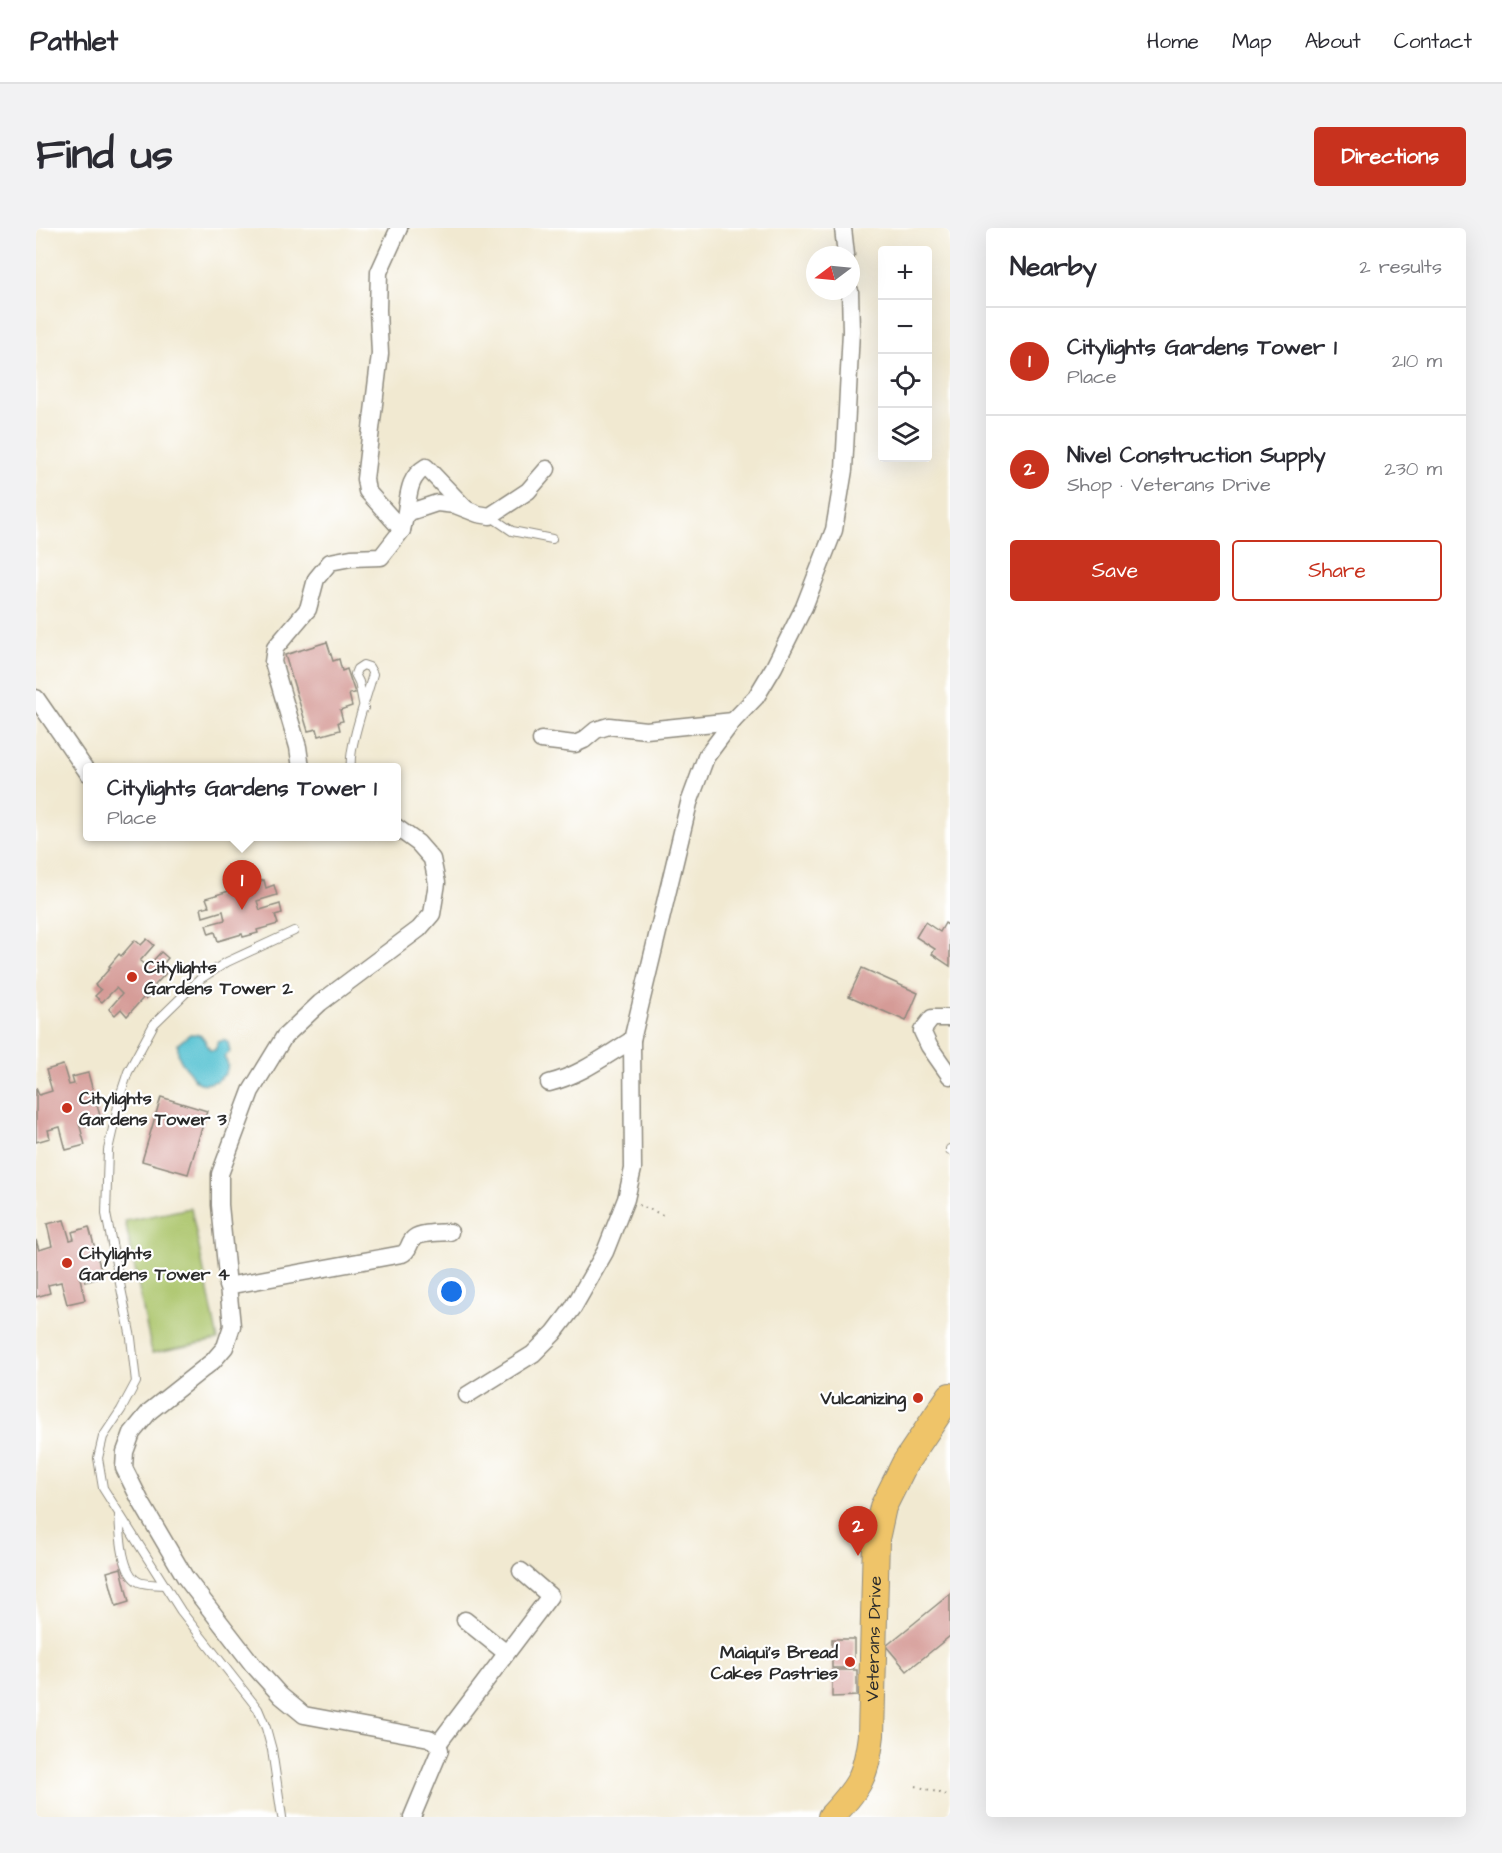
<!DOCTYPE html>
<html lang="en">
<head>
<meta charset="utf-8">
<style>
	body { margin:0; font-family:"Architects Daughter",sans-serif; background:#f2f2f3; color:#2b2b33 }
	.controls { position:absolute; right:18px; top:18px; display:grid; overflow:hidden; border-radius:6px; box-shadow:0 6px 24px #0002 }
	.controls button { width:54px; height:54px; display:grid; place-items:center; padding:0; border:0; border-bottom:2px solid #e1e1e2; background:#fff; color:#2b2b33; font:30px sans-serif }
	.compass { position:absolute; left:770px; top:18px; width:54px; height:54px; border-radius:50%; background:#fff; box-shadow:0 6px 24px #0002; rotate:254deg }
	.you { position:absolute; left:416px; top:1064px; width:21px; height:21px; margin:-15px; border:4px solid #fff; border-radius:50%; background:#1a73e8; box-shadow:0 0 0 9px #1a73e833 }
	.badge { display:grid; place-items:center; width:39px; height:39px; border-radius:50%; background:#c8321e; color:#fff; font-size:20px; font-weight:700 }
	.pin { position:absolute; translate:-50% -50px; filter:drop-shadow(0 2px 3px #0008) }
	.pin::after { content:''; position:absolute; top:32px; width:21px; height:18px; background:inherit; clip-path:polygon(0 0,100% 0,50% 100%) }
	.popup { position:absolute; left:47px; top:535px; width:318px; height:78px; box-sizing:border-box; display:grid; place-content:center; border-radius:6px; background:#fff; filter:drop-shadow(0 2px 4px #0005); font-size:20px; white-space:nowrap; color:#7c7c81 }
	.popup b { font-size:22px; color:#2b2b33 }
	.popup::after { content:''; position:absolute; left:50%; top:100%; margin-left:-12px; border:12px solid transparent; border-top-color:#fff }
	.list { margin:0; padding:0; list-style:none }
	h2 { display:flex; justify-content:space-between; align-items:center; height:78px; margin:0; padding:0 24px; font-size:26px }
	h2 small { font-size:20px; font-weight:400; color:#7c7c81 }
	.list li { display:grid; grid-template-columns:39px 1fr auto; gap:18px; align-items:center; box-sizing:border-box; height:108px; padding:0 24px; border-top:2px solid #e1e1e2 }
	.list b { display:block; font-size:22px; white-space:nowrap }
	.list p { margin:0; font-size:20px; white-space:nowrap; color:#7c7c81 }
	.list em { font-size:20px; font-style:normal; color:#7c7c81 }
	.actions { display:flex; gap:12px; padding:18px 24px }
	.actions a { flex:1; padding:14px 0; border:2px solid #c8321e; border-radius:6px; text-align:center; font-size:21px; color:#c8321e }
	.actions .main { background:#c8321e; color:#fff }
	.icon { flex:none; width:33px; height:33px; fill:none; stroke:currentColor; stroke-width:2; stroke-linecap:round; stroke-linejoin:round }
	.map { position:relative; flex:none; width:914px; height:1589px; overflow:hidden; border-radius:6px }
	header { display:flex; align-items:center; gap:36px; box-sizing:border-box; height:84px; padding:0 30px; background:#fff; border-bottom:2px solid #e1e1e2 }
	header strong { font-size:28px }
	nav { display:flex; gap:33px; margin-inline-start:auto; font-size:21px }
	.intro { display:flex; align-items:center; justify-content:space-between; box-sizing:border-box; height:144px; padding:0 36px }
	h1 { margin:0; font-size:42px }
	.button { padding:15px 27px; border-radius:6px; background:#c8321e; color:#fff; font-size:21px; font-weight:700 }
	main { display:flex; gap:36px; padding:0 36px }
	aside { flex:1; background:#fff; border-radius:6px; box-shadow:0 6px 24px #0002 }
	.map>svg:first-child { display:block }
</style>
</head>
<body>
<header>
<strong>Pathlet</strong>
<nav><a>Home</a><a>Map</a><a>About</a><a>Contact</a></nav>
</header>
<div class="intro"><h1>Find us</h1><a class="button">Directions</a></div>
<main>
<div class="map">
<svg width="914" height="1589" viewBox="0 0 914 1589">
	<rect width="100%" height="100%" fill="#fff"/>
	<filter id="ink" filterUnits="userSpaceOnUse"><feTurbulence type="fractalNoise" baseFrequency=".0167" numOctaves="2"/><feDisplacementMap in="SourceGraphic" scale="12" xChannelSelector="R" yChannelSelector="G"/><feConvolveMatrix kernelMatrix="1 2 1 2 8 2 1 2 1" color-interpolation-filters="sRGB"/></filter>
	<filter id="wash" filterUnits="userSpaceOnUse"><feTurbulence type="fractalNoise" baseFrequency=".008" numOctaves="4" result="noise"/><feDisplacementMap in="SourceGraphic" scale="24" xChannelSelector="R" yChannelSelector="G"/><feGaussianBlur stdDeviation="1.35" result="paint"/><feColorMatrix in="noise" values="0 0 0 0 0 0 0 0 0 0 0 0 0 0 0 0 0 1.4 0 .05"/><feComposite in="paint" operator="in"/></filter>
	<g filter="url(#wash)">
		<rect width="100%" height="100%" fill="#f1e9d1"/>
		<path fill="#abc56b" stroke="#6b784b" stroke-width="1.5" d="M155,980l27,132 -66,13 -27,-132z"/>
		<path fill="#58c3d3" stroke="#42777f" stroke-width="1.5" d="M154,806c16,0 13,5 20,16h5l3,-8 6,-2 4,2 2,10 -6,5c12,14 -9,30 -24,26 -7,-2 -8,-9 -13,-14 -7,-8 -10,-13 -9,-25z"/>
		<g id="blocks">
			<g fill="#d59b97">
				<path d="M291,414l6,19 6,-2 3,12 5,-2 8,24 -6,1 3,12 -12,4 3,11 -5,1 2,8 -21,6 -2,-7 -9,2 -23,-76z"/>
				<path d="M228,652l2,8 8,-3 3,10 -20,6 3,9 20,-6 2,9 -7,2 3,9 -21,6 1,3 -15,4 -1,-3 -24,7 -3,-9 -6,2 -3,-9 19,-5 -2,-9 -20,6 -2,-9 8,-2 -3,-8 23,-7 -1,-3 14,-4 1,3z"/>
				<path d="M889,694l15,10 5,-9 5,3v40l-18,-12 3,-5 -19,-12z"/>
				<path d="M111,711l7,6 -14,16 7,6 14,-15 7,6 -5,6 6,6 -15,16 3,2 -11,11 -2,-2 -17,19 -6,-7 -6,6 -6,-6 13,-15 -6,-6 -14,14 -7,-6 6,-6 -6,-5 16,-18 -2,-1 10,-12 2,2 14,-16 6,5z"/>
				<path d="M826,740l56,25 -12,28 -57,-25z"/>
				<path d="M27,837l6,20 5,-1 -2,-7 16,-4 14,50 -17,4 -2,-5 -4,1 6,22 -19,5 -6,-23 -12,3 2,8 -14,4v-54l3,7 13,-4 -6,-21z"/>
				<path d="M125,869l46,14 -19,63 -46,-13z"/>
				<path d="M28,992l6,20 4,-1 -2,-7 17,-5 14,50 -18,5 -1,-5 -4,1 5,22 -18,4 -6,-22 -13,3 2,8 -14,4v-57l3,10 13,-4 -5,-22z"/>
				<path d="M85,1340l8,34 -13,4 -9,-34z"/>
				<path d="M914,1366v42l-43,35 -21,-25z"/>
				<rect x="796" y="1411" width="22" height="29"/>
				<path d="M796,1442h25v26l-25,1z"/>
			</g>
		</g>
	</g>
	<g filter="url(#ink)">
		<use href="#blocks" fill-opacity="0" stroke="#8e8a7e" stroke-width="1.5"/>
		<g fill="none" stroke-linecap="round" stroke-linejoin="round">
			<g stroke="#8e8a7e" stroke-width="10">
				<g id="lane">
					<path d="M454,288l22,15 40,8"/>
					<path d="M315,540c-3,-20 16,-72 22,-94l-4,-7 -6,-2 -6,4 -2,5 4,8 5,26"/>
					<path d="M914,921v2"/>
					<path d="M83,1286c1,17 2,60 20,68 7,3 18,2 25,3"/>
					<path d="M246,1589l-10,-67 -6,-22 -8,-19 -77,-98 -78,-123 -5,-30 5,-21 18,-27 15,-28 -5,-44 -25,-124 2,-64 13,-57 7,-21 26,-48 46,-45 27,-17 67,-31"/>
				</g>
			</g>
			<g stroke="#8e8a7e" stroke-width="19">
				<g id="street">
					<path d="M363,0l-20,44 -1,38 2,44 -15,125 2,12 35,39"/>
					<path d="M807,0l3,27"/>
					<path d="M369,289c4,-20 2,-39 21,-50l40,42"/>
					<path d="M0,470l52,75"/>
					<path d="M505,512l34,4 9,-4 12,-10 13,-4 37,4 87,-9"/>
					<path d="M265,540l-3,-21 -25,-85 2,-14 33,-39 8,-30 14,-17 21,-4 30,-1 21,-27 3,-13 5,-5 27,-9 18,2 23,9 12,2 38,-25 19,-22"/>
					<path d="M360,599l22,16 14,16 5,24 -5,31 -13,15 -99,74 -36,34 -33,54 -31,83v31l12,121 -7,21 -12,14 -63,50 -18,22 -7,19 -1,16 17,34 44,75 68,88 28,31 23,19 125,23 9,6 2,6 -28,67"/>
					<path d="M914,790h-18l-10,13 7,15 21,30"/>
					<path d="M513,855c32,-8 56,-27 83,-43"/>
					<path d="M191,1058l175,-32c8,-3 6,-11 12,-16 8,-6 26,-5 36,-6"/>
					<path d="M431,1167l66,-41 21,-21 19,-25 32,-56 21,-53 7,-30 -1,-129 57,-237 17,-46 27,-36 23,-24 18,-30 30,-60 30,-77 10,-60 7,-139 -1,-40"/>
					<path d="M429,1392l40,32"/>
					<path d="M402,1516l112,-148 -29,-25"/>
				</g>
			</g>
			<g stroke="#8e8a7e" stroke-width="28">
				<g id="primary">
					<path id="s1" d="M795,1589c28,-30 35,-40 40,-82l5,-196 7,-32 22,-44 45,-67"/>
				</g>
			</g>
			<g stroke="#8e8a7e" stroke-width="2" stroke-dasharray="1.5 4.5" stroke-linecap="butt">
				<path d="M603,977l24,10"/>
				<path d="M880,1558l34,10"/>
			</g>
			<use href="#lane" stroke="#fff" stroke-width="8"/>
			<use href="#street" stroke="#fff" stroke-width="16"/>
			<use href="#primary" stroke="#efc469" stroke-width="26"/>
		</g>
	</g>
	<g fill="#c8321e" stroke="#fff" stroke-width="2">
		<circle cx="96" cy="749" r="6"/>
		<circle cx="31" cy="880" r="6"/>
		<circle cx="31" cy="1035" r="6"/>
		<circle cx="882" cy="1170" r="6"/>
		<circle cx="814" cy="1434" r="6"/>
	</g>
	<g text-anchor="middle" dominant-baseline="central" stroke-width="4.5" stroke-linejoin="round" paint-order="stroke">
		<g font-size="18" font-weight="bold" fill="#2b2b2b" stroke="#fff" text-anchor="start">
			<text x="108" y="739">Citylights<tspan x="108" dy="21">Gardens Tower 2</tspan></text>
			<text x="43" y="870">Citylights<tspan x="43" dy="21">Gardens Tower 3</tspan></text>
			<text x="43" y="1025">Citylights<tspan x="43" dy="21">Gardens Tower 4</tspan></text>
			<text x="870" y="1170" text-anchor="end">Vulcanizing</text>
			<text x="802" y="1424" text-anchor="end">Maiqui's Bread<tspan x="802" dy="21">Cakes Pastries</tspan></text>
		</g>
		<g font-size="18" fill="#2b2b2b" stroke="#fff">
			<text stroke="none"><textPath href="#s1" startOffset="190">Veterans Drive</textPath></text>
		</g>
	</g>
</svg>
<div class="controls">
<button>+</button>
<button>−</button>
<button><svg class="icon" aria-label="locate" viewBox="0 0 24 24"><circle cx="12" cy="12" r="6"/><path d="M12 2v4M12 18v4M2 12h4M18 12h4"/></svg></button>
<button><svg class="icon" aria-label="layers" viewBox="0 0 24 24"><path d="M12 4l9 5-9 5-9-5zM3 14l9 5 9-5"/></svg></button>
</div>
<svg class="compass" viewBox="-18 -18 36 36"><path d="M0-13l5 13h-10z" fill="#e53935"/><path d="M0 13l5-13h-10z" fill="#7c7c81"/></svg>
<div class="you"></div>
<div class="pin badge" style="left:206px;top:682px">1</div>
<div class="popup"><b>Citylights Gardens Tower 1</b>Place</div>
<div class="pin badge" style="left:822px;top:1328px">2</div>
</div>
<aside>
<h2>Nearby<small>2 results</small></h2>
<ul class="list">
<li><span class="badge">1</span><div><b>Citylights Gardens Tower 1</b><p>Place</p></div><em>210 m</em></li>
<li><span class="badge">2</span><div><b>Nivel Construction Supply</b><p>Shop · Veterans Drive</p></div><em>230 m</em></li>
</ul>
<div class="actions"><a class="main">Save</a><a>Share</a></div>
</aside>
</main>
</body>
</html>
